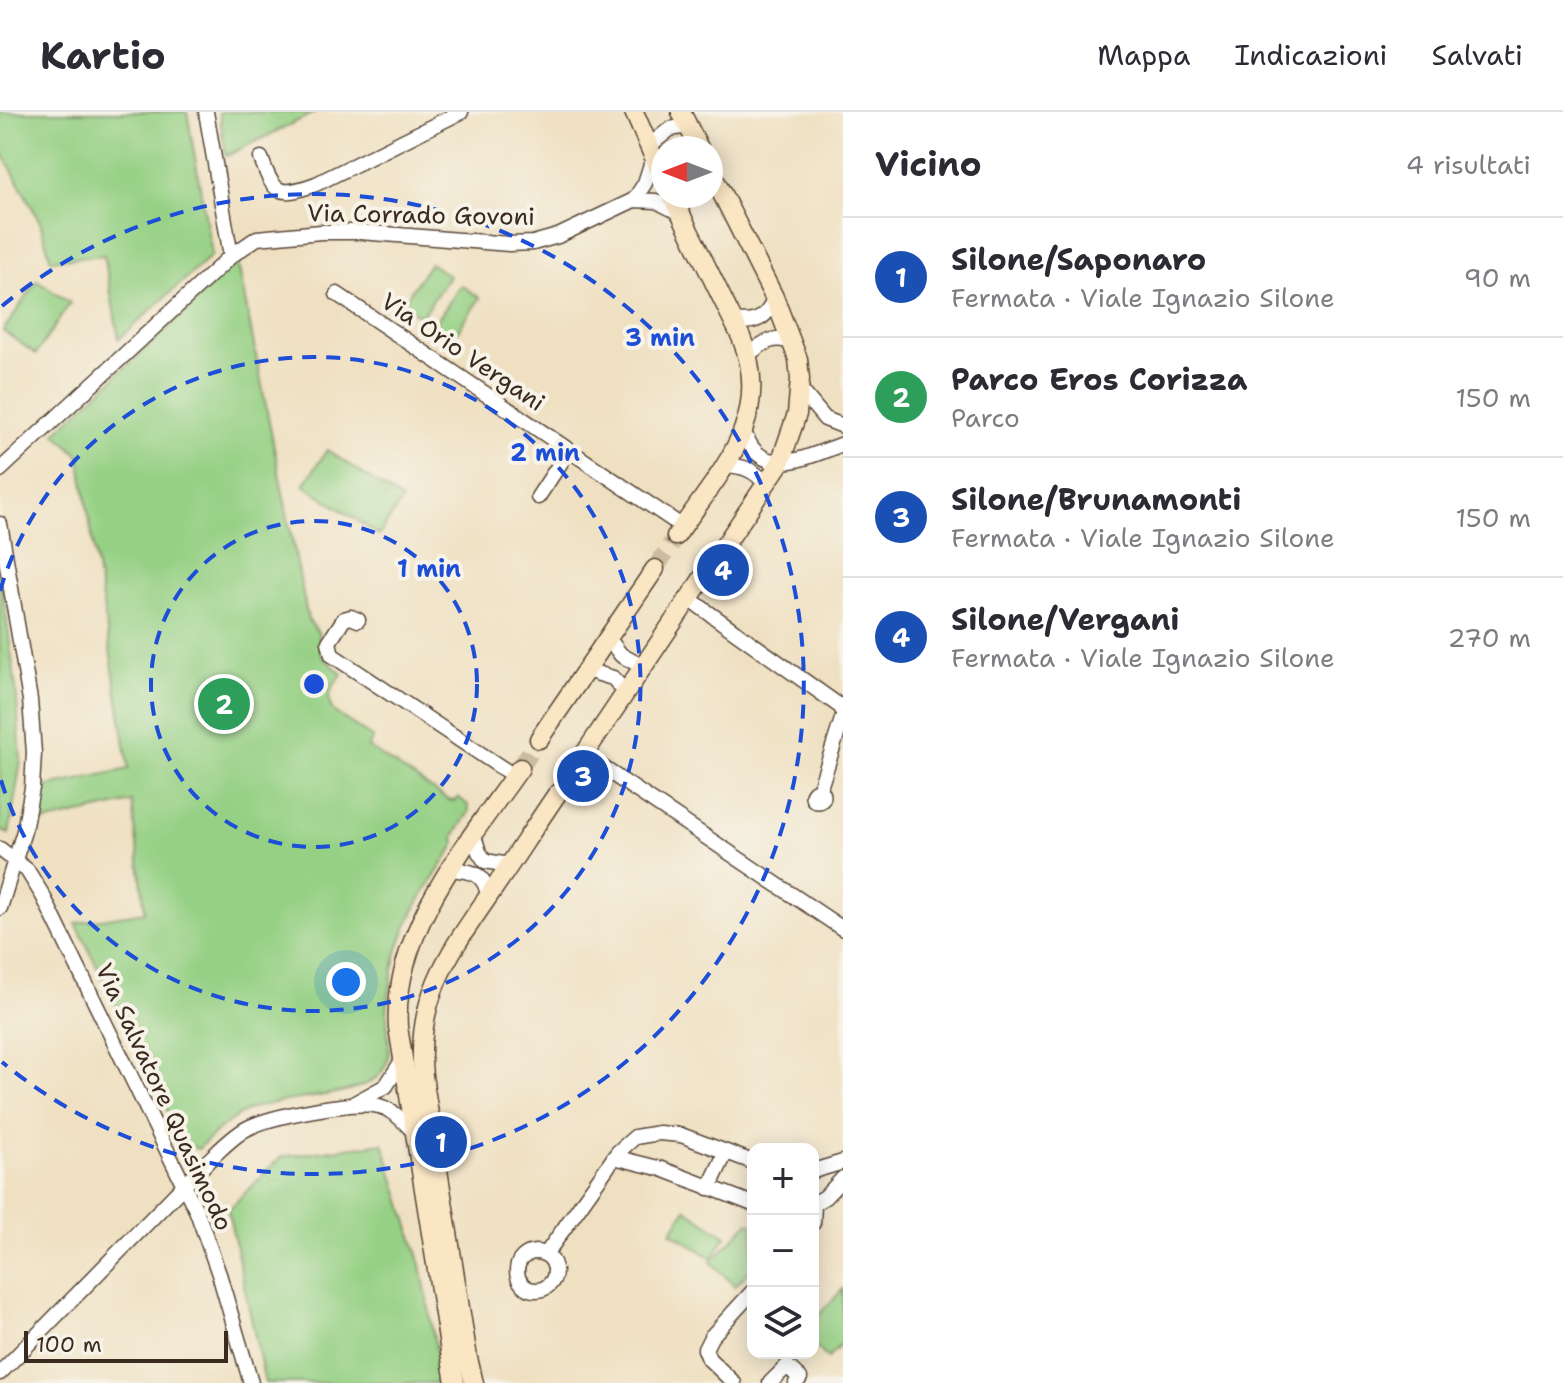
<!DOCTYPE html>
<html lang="it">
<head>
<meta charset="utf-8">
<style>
	body { margin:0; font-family:"Shantell Sans",sans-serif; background:#f7f7f7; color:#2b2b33 }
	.controls { position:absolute; right:24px; bottom:24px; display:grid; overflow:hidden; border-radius:16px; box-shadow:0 4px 20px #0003 }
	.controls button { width:72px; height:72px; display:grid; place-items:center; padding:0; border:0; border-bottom:2px solid #e1e1e2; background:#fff; color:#2b2b33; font:40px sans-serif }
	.compass { position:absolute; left:651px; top:24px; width:72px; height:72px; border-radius:50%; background:#fff; box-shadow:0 4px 20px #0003; rotate:270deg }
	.scale { position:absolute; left:24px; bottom:20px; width:204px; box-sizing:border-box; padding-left:8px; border:4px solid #3b2a1e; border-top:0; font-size:22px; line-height:28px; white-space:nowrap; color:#3b2a1e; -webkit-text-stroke:6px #f7f3e8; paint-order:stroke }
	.you { position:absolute; left:346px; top:870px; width:28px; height:28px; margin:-20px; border:6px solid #fff; border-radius:50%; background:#1a73e8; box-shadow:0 0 0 12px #1a73e833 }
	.badge { display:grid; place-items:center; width:52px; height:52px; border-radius:50%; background:#111827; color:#fff; font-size:26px; font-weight:700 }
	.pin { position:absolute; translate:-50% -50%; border:4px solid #fff; box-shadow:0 2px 8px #0006 }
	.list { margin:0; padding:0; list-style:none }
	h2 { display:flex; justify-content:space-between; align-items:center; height:104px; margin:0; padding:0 32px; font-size:34px }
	h2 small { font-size:26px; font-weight:400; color:#7c7c81 }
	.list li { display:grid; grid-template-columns:52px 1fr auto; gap:24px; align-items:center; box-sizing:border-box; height:120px; padding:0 32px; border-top:2px solid #e1e1e2 }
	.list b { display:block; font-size:30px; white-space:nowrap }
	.list p { margin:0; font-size:26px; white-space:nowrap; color:#7c7c81 }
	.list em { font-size:26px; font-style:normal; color:#7c7c81 }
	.icon { flex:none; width:44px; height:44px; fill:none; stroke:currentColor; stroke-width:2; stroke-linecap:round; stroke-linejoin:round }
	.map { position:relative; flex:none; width:843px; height:1271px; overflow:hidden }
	header { display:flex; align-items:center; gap:48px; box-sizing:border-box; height:112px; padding:0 40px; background:#fff; border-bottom:2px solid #e1e1e2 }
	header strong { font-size:38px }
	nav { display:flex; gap:44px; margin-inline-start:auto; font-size:28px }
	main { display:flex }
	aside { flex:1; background:#fff }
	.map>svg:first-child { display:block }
</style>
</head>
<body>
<header>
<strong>Kartio</strong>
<nav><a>Mappa</a><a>Indicazioni</a><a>Salvati</a></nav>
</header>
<main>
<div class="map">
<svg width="843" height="1271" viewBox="0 0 843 1271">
	<rect width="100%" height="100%" fill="#f7f3e8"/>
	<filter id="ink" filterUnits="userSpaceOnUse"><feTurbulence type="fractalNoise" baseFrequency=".0125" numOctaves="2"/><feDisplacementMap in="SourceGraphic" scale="16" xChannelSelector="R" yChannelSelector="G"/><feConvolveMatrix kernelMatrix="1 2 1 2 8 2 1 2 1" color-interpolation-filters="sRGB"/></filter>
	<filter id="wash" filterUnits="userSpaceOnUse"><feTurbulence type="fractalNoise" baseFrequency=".006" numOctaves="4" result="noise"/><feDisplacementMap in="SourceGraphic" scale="32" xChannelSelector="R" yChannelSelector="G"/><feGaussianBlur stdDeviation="1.8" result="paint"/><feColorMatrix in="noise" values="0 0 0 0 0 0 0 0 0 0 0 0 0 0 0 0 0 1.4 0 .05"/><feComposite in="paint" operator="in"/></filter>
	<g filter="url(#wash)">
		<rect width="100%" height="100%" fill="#efe0c1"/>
		<g fill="#95d084" stroke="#687d51" stroke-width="2">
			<path d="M0,0h187l25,143 -93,84 -15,-84 -53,5 -11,-38 -40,-74z"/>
			<path d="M219,0h97l-90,44z"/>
			<path d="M237,147l71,361 10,12 3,23 21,19c-9,12 -19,23 -8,38l39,26 -5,9 80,53 7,1 3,-4 10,8 1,7 -15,24 1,9c-25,39 -54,77 -62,125 -2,13 -5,28 -6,42 -1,22 9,46 -8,63 -22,23 -91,22 -123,32 -23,8 -41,26 -58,42l-15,-6 -107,-220 69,-11 -13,-110 -93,21v-35l90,-19 -50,-314 -24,-22 129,-120z"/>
			<path d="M430,151l19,13 -28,41 -19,-13z"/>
			<path d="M37,169l33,22 -34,51 -33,-23z"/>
			<path d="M461,173l19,13 -28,41 -19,-13z"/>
			<path d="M327,338l75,50 -23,35 -75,-50z"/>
			<path d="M0,458l16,118 5,73 -12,73 -9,-4z"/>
			<path d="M383,1031l38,122 21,118h-177l-37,-173 53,-53z"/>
			<path d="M686,1097l40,27 -14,22 -41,-26z"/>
			<path d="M749,1110l4,3v42l-18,19 -24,-24z"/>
			<path d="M843,1177v53l-15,16 -15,-13v-24z"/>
		</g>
	</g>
	<g filter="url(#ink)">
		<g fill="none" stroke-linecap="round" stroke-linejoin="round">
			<g stroke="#cbbca0" stroke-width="18" stroke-dasharray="18 9" stroke-linecap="butt">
				<path d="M655,457l21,-33"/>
				<path d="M520,656l19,-29"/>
				<path d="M557,682l20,-29"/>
			</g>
			<g stroke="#564536" stroke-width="17">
				<g id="street">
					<path d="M206,0l25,144"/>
					<path d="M649,34l21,-17 18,-3"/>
					<path d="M261,46c13,37 18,39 55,26l145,-72"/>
					<path d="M634,88l11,-17 8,-25"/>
					<path d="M337,182l346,233"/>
					<path d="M733,209c22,3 35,-2 41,-24"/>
					<path d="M748,243c14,-12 27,-21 45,-12"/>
					<path d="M800,277l25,30 18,7"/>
					<path d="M744,320c18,50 62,25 99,12"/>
					<path d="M725,353c18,1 31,5 41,20"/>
					<path d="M0,358l231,-214 26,-18 64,-6h39l149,12 24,-1 25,-7 76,-36 22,1 24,12"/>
					<path d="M538,385l31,-47"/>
					<path d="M0,412l30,176 4,53 -2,35 -8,43 -24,77"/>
					<path d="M688,486l153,109 2,5"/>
					<path d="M358,508l-7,-3 -7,2 -15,23 3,13 182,121"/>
					<path d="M608,526l13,17 22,12"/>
					<path d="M586,558l27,8 13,15"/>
					<path d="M584,643l259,174"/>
					<circle cx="818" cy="684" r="5.5"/>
					<path d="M819,679l24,-75"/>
					<path d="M474,724l5,16 6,9 24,4"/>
					<path d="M0,737l27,21 16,26 154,316 22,62 32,109"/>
					<path d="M451,757c21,2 34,4 37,27"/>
					<path d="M355,991l31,-17 17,-27"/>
					<path d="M614,1045l48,12 91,35"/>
					<path d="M813,1059l30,-9"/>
					<path d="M709,1076l17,-36"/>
					<path d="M813,1092l12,-7 18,-19"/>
					<path d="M813,1111l1,-19"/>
					<circle cx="536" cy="1159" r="19"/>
					<path d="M546,1142l72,-102 17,-15 24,-4 22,2 72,27"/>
					<path d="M0,1261l208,-212c12,-11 24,-24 38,-32 23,-13 108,-29 133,-23 15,4 25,16 35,26"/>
					<path d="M734,1271l-25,-24 -4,-10 6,-12 42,-46"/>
					<path d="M770,1271l17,-17 13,12 -4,5"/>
				</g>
			</g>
			<g stroke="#564536" stroke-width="21">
				<g id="secondary">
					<path d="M634,0l29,66"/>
					<path d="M681,0l18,36"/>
					<path d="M672,84l69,141c34,81 -22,136 -65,199"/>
					<path d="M539,627l116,-170"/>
					<path d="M577,653l203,-302 17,-49 3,-35 -2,-20 -24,-62 -63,-125"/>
					<path d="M455,1271l-57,-356c-6,-95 71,-186 122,-259"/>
					<path d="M474,1271l-6,-25 -45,-282c-8,-79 27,-124 69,-185 22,-32 43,-65 65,-97"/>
				</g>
			</g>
			<use href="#street" stroke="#fff" stroke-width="14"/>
			<use href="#secondary" stroke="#fbe6c4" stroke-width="18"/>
		</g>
	</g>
	<g fill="none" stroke="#1d4ed8" stroke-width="4" stroke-dasharray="14 10">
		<circle cx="314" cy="572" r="163"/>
		<path d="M0 479A327 327 0 1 1 0 665"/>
		<path d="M2 194A490 490 0 1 1 2 950"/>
	</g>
	<g text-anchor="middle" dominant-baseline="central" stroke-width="8" stroke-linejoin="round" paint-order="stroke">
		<g font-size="24" fill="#3b2a1e" stroke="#f7f3e8">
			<text transform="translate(421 103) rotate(1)">Via Corrado Govoni</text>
			<text transform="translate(463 240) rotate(34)">Via Orio Vergani</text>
			<text transform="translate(164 985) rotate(65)">Via Salvatore Quasimodo</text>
		</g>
	</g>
	<circle cx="314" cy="572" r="12" fill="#1d4ed8" stroke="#f7f3e8" stroke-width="4"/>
	<g font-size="24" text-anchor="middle" font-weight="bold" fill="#1d4ed8" stroke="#f7f3e8" stroke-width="8" stroke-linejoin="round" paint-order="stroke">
		<text x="660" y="234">3 min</text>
		<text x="545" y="349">2 min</text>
		<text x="429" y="465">1 min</text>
	</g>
</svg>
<div class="controls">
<button>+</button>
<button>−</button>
<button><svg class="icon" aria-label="layers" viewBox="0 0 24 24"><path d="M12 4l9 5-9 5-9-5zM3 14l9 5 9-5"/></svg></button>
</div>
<svg class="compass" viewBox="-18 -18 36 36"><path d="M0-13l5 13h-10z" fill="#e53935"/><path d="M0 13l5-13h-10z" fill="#7c7c81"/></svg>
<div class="scale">100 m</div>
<div class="you"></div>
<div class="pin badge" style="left:441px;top:1030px;background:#1a4fb4">1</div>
<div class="pin badge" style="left:224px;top:592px;background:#2e9e5b">2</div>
<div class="pin badge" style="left:583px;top:664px;background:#1a4fb4">3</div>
<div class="pin badge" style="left:723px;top:458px;background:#1a4fb4">4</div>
</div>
<aside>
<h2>Vicino<small>4 risultati</small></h2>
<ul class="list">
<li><span class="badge" style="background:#1a4fb4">1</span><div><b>Silone/Saponaro</b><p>Fermata · Viale Ignazio Silone</p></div><em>90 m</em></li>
<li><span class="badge" style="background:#2e9e5b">2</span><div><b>Parco Eros Corizza</b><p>Parco</p></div><em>150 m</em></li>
<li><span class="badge" style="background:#1a4fb4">3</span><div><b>Silone/Brunamonti</b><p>Fermata · Viale Ignazio Silone</p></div><em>150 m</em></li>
<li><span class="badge" style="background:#1a4fb4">4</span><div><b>Silone/Vergani</b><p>Fermata · Viale Ignazio Silone</p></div><em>270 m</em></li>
</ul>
</aside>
</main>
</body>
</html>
